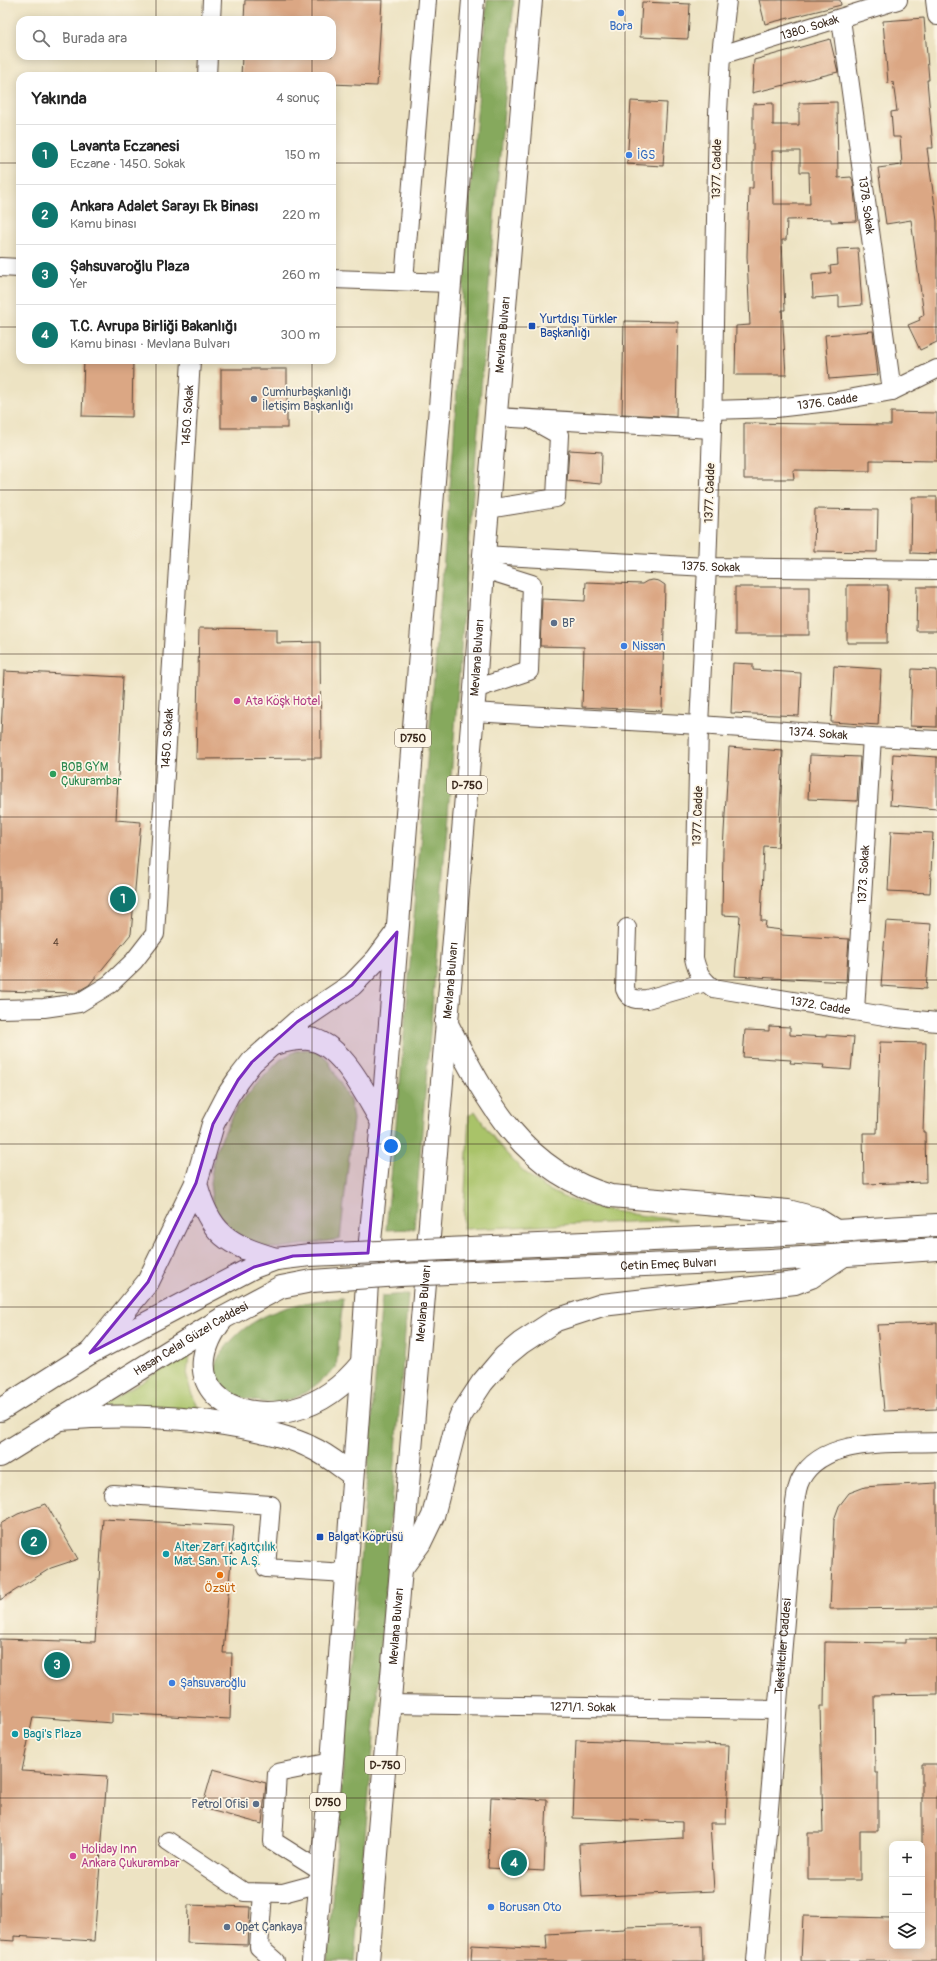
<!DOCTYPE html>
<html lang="tr">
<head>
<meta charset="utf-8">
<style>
	body { margin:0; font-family:Pangolin,sans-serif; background:#f2f2f2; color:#222 }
	.controls { position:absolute; right:12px; bottom:12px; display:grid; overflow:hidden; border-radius:8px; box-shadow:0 2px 10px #0003 }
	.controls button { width:36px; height:36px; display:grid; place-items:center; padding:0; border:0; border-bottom:1px solid #e0e0e0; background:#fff; color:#222; font:20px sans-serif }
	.you { position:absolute; left:391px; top:1146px; width:14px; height:14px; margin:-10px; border:3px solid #fff; border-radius:50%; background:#1a73e8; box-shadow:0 0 0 6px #1a73e833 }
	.badge { display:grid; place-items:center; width:26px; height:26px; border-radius:50%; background:#0f766e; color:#fff; font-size:13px; font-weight:700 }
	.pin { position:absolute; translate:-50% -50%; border:2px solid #fff; box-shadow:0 1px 4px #0006 }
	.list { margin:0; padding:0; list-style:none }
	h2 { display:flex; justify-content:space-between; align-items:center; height:52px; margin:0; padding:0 16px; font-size:17px }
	h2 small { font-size:13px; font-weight:400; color:#767676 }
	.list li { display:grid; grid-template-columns:26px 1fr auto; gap:12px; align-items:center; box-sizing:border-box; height:60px; padding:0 16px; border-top:1px solid #e0e0e0 }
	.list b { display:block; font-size:15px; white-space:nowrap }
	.list p { margin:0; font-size:13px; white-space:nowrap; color:#767676 }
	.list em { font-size:13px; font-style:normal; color:#767676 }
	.icon { flex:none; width:22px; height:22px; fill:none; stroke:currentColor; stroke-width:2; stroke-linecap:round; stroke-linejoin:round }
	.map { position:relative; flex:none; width:937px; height:1961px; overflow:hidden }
	.search { position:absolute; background:#fff; box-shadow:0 2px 10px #0003; left:16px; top:16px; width:320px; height:44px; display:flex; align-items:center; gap:10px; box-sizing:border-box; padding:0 14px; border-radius:12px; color:#767676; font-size:15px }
	.panel { position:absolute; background:#fff; box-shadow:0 2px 10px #0003; left:16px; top:72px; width:320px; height:292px; border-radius:12px }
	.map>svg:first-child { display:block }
</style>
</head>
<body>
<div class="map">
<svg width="937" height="1961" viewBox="0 0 937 1961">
	<rect width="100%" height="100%" fill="#fcf5e5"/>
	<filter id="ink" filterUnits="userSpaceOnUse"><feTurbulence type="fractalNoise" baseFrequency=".025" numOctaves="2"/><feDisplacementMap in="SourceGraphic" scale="8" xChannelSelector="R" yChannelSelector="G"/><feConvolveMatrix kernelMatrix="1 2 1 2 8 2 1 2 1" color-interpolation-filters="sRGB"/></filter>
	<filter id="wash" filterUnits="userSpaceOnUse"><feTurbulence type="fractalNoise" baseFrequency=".012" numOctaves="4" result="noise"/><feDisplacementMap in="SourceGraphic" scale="16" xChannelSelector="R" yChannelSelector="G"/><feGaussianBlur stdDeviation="0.9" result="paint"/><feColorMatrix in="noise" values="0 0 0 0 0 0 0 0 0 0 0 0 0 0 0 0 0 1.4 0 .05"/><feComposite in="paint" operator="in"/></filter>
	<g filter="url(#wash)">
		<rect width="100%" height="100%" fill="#ede3c3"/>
		<g fill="#a9c369" stroke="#727644">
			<path d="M308,1049l11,3 8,7 23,42 3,18 -13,120 -60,9h-23l-19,-8 -25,-33 -3,-24 5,-31 22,-45 16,-19 27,-28 16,-9z"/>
			<path d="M475,1111c18,28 38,54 66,74 36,25 93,29 135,35l-213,9 6,-114z"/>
			<path d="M189,1354l-2,23 4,15 9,19 -101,-3z"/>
		</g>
		<g fill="#86a95d" stroke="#606a3e">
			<path d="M487,0h27l-20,220 -40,520 -40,489 -28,1 15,-158 52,-621 14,-223z"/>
			<path d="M408,1294l-33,431 -21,236h-27l55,-665z"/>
			<path d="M343,1298l-7,70c-36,32 -54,44 -101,27 -9,-3 -20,-13 -21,-24 0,-9 7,-17 12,-24 28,-36 74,-46 117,-49z"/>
		</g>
		<g id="blocks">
			<g fill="#dba784" fill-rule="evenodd">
				<path d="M245,0h137l-5,86 -45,-2v-8h-91l1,-20h90v-36h-88z"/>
				<path d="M759,0h81l1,5 -76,19z"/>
				<path d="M642,2l48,2 -2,35 -48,-2z"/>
				<path d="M924,18l5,62h-2l6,68h-6l10,73v121l-17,8 -12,-25 12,-5 -1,-2 5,-3 -13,-95 -25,4 -8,-56 24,-3 -2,-28h-7l-2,-25 6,-1 -4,-29 -5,1 -5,-62z"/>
				<path d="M830,39l8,33 -86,21 2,-33z"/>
				<path d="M631,101l36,2 -4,63 -36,-2z"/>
				<path d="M837,102l1,76 13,-1 2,4 4,40 -26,1v-3l-44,1 -1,20h-4l3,70h-3l4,65h-51l1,-49 14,-1 -3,-69 2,-68h4v-84l20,-1v22h26v-22zM772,151h28v21h9l1,32h-37z"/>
				<path d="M858,248l4,57 -23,2v-11l-26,2 -1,-23 19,-2 -1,-7 8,-1 -1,-16z"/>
				<path d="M624,321l54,1 -2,95 -54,-3z"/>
				<path d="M873,331l5,44 -49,4 -4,-44z"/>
				<path d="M84,360h49l-1,57 -50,-1z"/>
				<rect x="221" y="369" width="66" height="59"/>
				<path d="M891,412l46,1v48l-67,-1v11l-77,-1 1,9h-50v-56l147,2z"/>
				<path d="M569,450l33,2 -1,32 -34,-3z"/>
				<path d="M912,497h25v57l-26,-1z"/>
				<path d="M815,509l63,1 -1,42 -63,-1z"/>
				<path d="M653,580l6,1 6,4 -3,126 -80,-4 2,-60 -44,-1 2,-47 43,2 1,-19 56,2 5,-3z"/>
				<path d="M847,585h41l-1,58h-40z"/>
				<rect x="735" y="587" width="74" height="48"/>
				<path d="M917,587h20v44h-21z"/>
				<path d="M199,628l78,1v14l43,-1 1,116 -125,1z"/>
				<path d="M733,663l20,1v6l48,3 -2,43 -68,-3z"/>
				<path d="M834,666l47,3 -3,56 -47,-3z"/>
				<path d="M912,669l25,1v57l-27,-1z"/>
				<path d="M4,671l119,6 -7,143 25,2 -10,112 -42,51 -14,8 -75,-2v-237z"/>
				<path d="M729,747l54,4 -5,96 -14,-1 -3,75h5l-1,7 17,2 -1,5 68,4 -3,43 -111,-6 5,-60 -18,-1 1,-66z"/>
				<path d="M893,754l44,3v52l-47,-4z"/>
				<path d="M810,755l50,2 -3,44 -49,-2z"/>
				<path d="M891,831l42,2 -3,60 -42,-2z"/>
				<path d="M886,921l45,3 -5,65 -45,-3z"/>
				<path d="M769,1026l21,1v8l36,2v-2l28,2 -3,33 -28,-2 1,-3 -34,-2 1,-3 -48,-3 2,-27 24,1z"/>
				<path d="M880,1042l46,1 -3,89h2l1,50 -62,2 -1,-51h14z"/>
				<path d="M937,1323v86l-53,2 -7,-86z"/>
				<path d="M937,1483v125l-107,1 4,-89 5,-14 10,-13 16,-6 13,-1z"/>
				<path d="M46,1504l32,55 -27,9 -51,32v-76l18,-10z"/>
				<path d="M103,1519l131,7 -11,127h9l-2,66 -118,-6v10l-79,-6 -11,54 85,5 -13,165 -80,-5v5l-14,-1v-301l95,3z"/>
				<path d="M906,1639h31v55l-63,1 1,78h3v58h-18v49h-52v-47h15l-3,-127h4l1,-64 81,1z"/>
				<path d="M576,1740l153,5 -3,78h-16l4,68 -132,6 -3,-53 103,-6v-16l-109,-4z"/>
				<path d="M922,1764h15v197h-136l2,-45 89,2v28h30z"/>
				<path d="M213,1769l53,14 -4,41 -60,-16z"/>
				<path d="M491,1797l56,3 -3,71 -56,-3z"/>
				<path d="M188,1905l62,2 -2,38 -61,-2z"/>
				<path d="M702,1925l1,36h-232l1,-16 75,4 -1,-15 79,-4v-3z"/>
			</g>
		</g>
	</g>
	<g filter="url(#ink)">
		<use href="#blocks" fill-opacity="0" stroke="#564637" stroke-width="1"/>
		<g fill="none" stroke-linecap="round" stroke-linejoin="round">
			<g stroke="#564637" stroke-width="20">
				<g id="minor">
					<path id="s1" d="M727,0l-6,55 -3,58 -6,316 -5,138 -8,158 -5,233c3,14 8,22 19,30l184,30 40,4"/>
					<path d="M935,0l2,16"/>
					<path id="s2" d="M841,19l51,372"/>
					<path d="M211,20l1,-20"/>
					<path id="s3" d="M721,55l177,-55"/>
					<path d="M207,76l1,-20"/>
					<path d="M0,267l20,1"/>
					<path d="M332,279l118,4"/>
					<path d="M404,281l23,-281"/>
					<path id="s4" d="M712,410l64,-2 61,-7 55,-10 45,-22"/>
					<path d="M496,417l216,12"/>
					<path d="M488,509l68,-11 3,-63 -25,-14"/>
					<path id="s5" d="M484,555l223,12 230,3"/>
					<path d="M475,689l54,-18 3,-87 -48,-15"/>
					<path id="s6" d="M473,712l226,13 173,12 65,3"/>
					<path d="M627,928l-2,61c4,11 12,11 22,10l59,-17"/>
					<path id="s7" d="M0,1009l44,-1 35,-5 31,-19 24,-23 21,-27 36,-574"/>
					<path id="s8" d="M855,1011l17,-274"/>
					<path d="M113,1494l158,11 -5,63 80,5"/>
					<path id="s9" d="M390,1704l387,6"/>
					<path d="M168,1841l76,51 39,1 37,-10"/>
					<path d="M322,1872l-49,-31 4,-68 55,-11"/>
					<path d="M263,1893l-4,54 16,14"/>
					<path id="s10" d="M756,1961l39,-458c1,-8 2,-17 6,-24 22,-43 95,-35 136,-37"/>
				</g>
			</g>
			<g stroke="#564637" stroke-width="24">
				<g id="major">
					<path d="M769,1235l168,-10"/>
					<path d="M771,1260l166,-11"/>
					<path d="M0,1410l90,-57 164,-86 22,-8 34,-4"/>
					<path id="s11" d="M0,1456l223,-138 58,-31 31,-6"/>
					<path d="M401,1569l19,-26 13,-27 22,-86 6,-15 21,-32 22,-26 17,-14 35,-23 46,-15 193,-22 16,-6 33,-22"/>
				</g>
			</g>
			<g stroke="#564637" stroke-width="24">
				<g id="highway">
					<path d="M446,1022c40,77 75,149 165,174l177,15 27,7 21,13"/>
					<path d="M273,1044c12,-3 23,-6 36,-5 33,4 57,57 73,83"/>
					<path d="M196,1183c13,51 32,62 80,76"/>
					<path d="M223,1318c-50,64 5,109 73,91 27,-7 49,-25 66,-46"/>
					<path d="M90,1353l58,-71 48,-99 17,-59 15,-29 10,-15 14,-18 45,-40 55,-37 25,-26 20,-27"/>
					<path d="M60,1419c67,-5 134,-3 201,12 16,4 34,8 49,16 16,7 29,18 43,28"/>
					<path d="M313,1961l19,-199 30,-399 7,-112 13,-129 91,-1122"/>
					<path id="s12" d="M368,1961l107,-1272 9,-134 47,-555"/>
				</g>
			</g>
			<use href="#minor" stroke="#fff" stroke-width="18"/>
			<use href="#major" stroke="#fff" stroke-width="22"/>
			<use href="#highway" stroke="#fff" stroke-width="22"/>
			<g stroke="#564637" stroke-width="24" stroke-linecap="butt">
				<g id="major-bridge">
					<path d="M310,1255l459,-20"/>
					<path id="s13" d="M312,1281l88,-6 371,-15"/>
				</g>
			</g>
			<use href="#major-bridge" stroke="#fff" stroke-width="22"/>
		</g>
	</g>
	<path fill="#7b2cbf" fill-opacity="0.2" stroke="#7b2cbf" stroke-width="3" stroke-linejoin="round" d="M397,932l-29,321 -75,3 -39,11 -164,86 58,-71 48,-99 17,-59 25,-44 14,-18 45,-40 55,-37z"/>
	<path fill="none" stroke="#3b2a1e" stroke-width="1" stroke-opacity="0.55" d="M156,0v20M312,0v20M468,0v1961M625,0v1961M781,0v1961M156,56v20M312,56v20M0,163h20M332,163h605M0,327h20M332,327h605M156,360v1601M312,360v1601M0,490h937M0,654h937M0,817h937M0,980h937M0,1144h937M0,1307h937M0,1471h937M0,1634h937M0,1798h937"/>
	<g fill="#3f7fe0" stroke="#fcf5e5" stroke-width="1.5">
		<circle cx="621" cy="13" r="4"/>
		<circle cx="629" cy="155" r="4"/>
		<circle cx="624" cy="646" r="4"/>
		<circle cx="172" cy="1683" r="4"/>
		<circle cx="491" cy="1907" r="4"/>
	</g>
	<g fill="#1a4fb4" stroke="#fcf5e5" stroke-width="1.5">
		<rect x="528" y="322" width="8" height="8" rx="2"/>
		<rect x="316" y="1533" width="8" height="8" rx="2"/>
	</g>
	<g fill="#5c6f8a" stroke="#fcf5e5" stroke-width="1.5">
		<circle cx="254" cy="399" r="4"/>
		<circle cx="554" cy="623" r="4"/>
		<circle cx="256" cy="1804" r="4"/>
		<circle cx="227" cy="1927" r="4"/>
	</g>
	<g fill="#d1479c" stroke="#fcf5e5" stroke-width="1.5">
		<circle cx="237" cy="701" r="4"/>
		<circle cx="73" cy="1856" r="4"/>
	</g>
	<circle fill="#2e9e5b" stroke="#fcf5e5" stroke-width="1.5" cx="53" cy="774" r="4"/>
	<g fill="#0f9aa8" stroke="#fcf5e5" stroke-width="1.5">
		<circle cx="166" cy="1554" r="4"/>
		<circle cx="15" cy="1734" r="4"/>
	</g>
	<circle fill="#e8710a" stroke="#fcf5e5" stroke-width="1.5" cx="220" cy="1575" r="4"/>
	<g text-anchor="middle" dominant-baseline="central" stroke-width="3.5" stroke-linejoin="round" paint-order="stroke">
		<g font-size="10" fill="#634938">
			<text x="56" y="943">4</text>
		</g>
		<g fill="#fcf5e5" stroke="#75675a" stroke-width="1">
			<rect x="395" y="729" width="36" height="18" rx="3"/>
			<rect x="447" y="776" width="40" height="18" rx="3"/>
			<rect x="365" y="1756" width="40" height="18" rx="3"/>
			<rect x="310" y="1793" width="36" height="18" rx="3"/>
		</g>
		<g font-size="11" font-weight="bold" fill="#3b2a1e">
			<text x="413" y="738">D750</text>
			<text x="467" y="785">D-750</text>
			<text x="385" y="1765">D-750</text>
			<text x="328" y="1802">D750</text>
		</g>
		<g font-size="12" fill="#366cbe" stroke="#fcf5e5" text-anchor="start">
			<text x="621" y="26" text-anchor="middle">Bora</text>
			<text x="637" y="155">İGS</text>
			<text x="632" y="646">Nissan</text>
			<text x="180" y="1683">Şahsuvaroğlu</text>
			<text x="499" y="1907">Borusan Oto</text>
		</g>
		<g font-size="12" fill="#3b2a1e" stroke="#fcf5e5">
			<text stroke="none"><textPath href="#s3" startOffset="93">1380. Sokak</textPath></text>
			<text transform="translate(717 169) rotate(-89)">1377. Cadde</text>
			<text stroke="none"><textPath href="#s2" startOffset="188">1378. Sokak</textPath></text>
			<text stroke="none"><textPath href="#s12" startOffset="1632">Mevlana Bulvarı</textPath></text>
			<text stroke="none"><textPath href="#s4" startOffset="116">1376. Cadde</textPath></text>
			<text stroke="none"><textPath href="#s7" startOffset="703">1450. Sokak</textPath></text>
			<text transform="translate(710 493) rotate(-88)">1377. Cadde</text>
			<text stroke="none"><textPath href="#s5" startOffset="227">1375. Sokak</textPath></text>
			<text stroke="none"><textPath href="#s12" startOffset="1308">Mevlana Bulvarı</textPath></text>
			<text stroke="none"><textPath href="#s6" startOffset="346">1374. Sokak</textPath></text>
			<text stroke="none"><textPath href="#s7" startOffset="379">1450. Sokak</textPath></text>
			<text transform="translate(698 816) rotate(-88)">1377. Cadde</text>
			<text stroke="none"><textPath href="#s8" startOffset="137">1373. Sokak</textPath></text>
			<text stroke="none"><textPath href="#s12" startOffset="984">Mevlana Bulvarı</textPath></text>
			<text stroke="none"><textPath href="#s1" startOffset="1104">1372. Cadde</textPath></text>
			<text stroke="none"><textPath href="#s13" startOffset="357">Çetin Emeç Bulvarı</textPath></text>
			<text stroke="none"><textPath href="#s12" startOffset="660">Mevlana Bulvarı</textPath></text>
			<text stroke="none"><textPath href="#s11" startOffset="224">Hasan Celal Güzel Caddesi</textPath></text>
			<text stroke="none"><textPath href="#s12" startOffset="336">Mevlana Bulvarı</textPath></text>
			<text stroke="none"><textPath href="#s10" startOffset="316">Tekstilciler Caddesi</textPath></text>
			<text stroke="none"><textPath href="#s9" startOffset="193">1271/1. Sokak</textPath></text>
		</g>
		<g font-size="12" fill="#164399" stroke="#fcf5e5" text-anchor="start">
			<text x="540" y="319">Yurtdışı Türkler<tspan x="540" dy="14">Başkanlığı</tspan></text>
			<text x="328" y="1537">Balgat Köprüsü</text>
		</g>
		<g font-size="12" fill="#4e5e75" stroke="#fcf5e5" text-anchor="start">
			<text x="262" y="392">Cumhurbaşkanlığı<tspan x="262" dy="14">İletişim Başkanlığı</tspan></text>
			<text x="562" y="623">BP</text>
			<text x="248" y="1804" text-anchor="end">Petrol Ofisi</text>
			<text x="235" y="1927">Opet Çankaya</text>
		</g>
		<g font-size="12" fill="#b23c85" stroke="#fcf5e5" text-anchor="start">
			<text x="245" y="701">Ata Köşk Hotel</text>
			<text x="81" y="1849">Holiday Inn<tspan x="81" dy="14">Ankara Çukurambar</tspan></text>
		</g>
		<g font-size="12" fill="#27864d" stroke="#fcf5e5" text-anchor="start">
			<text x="61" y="767">BOB GYM<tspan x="61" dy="14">Çukurambar</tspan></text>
		</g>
		<g font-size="12" fill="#0d838f" stroke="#fcf5e5" text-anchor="start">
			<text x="174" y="1547">Alter Zarf Kağıtçılık<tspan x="174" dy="14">Mat. San. Tic A.Ş.</tspan></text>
			<text x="23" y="1734">Bagi's Plaza</text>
		</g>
		<g font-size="12" fill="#c56008" stroke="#fcf5e5">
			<text x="220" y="1588">Özsüt</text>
		</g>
	</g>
</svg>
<div class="controls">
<button>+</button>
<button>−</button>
<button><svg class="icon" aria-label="layers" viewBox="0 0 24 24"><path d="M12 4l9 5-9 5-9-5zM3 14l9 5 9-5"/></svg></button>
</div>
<div class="you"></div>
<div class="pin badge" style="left:123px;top:899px">1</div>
<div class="pin badge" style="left:34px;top:1542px">2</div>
<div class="pin badge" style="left:57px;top:1665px">3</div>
<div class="pin badge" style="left:514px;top:1863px">4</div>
<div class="search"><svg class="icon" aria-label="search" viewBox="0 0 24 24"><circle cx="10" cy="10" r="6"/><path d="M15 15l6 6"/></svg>Burada ara</div>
<section class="panel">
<h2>Yakında<small>4 sonuç</small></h2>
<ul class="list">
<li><span class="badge">1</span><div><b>Lavanta Eczanesi</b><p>Eczane · 1450. Sokak</p></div><em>150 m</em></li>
<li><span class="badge">2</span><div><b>Ankara Adalet Sarayı Ek Binası</b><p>Kamu binası</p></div><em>220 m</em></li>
<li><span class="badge">3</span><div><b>Şahsuvaroğlu Plaza</b><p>Yer</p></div><em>260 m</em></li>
<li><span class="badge">4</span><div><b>T.C. Avrupa Birliği Bakanlığı</b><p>Kamu binası · Mevlana Bulvarı</p></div><em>300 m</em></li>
</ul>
</section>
</div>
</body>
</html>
